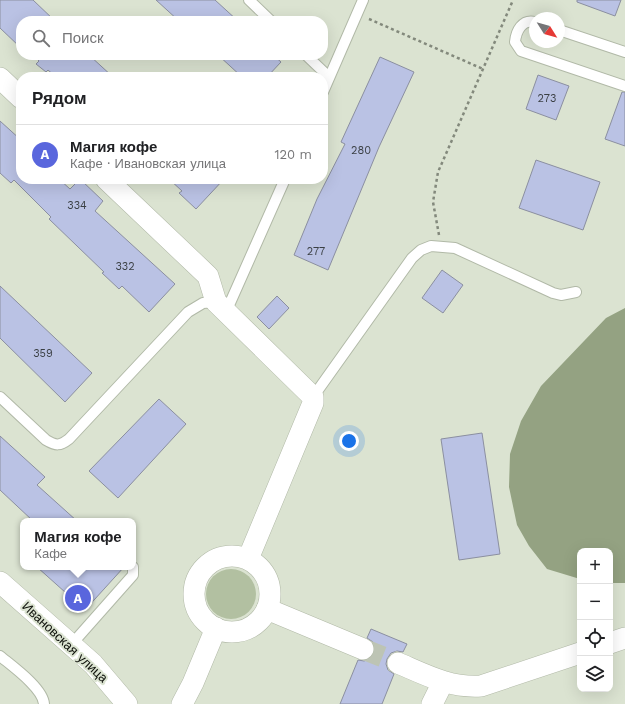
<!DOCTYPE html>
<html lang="ru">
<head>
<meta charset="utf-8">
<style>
	body { margin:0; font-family:"Work Sans",sans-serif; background:#f2f2f2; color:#202124 }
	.controls { position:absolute; right:12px; bottom:12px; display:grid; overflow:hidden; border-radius:8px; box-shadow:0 4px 16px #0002 }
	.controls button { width:36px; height:36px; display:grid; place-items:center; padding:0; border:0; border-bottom:1px solid #e0e0e0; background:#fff; color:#202124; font:20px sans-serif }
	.compass { position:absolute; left:529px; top:12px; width:36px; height:36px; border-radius:50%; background:#fff; box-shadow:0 4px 16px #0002; rotate:127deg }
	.you { position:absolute; left:349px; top:441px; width:14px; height:14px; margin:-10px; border:3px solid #fff; border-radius:50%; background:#1a73e8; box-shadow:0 0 0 6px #1a73e833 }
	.badge { display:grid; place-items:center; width:26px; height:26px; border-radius:50%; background:#5966dd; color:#fff; font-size:13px; font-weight:700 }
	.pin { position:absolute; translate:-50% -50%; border:2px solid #fff; box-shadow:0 1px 4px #0006 }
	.popup { position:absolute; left:20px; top:518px; width:116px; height:52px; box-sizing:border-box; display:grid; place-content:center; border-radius:8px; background:#fff; filter:drop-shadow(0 1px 3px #0005); font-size:13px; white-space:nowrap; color:#757577 }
	.popup b { font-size:15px; color:#202124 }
	.popup::after { content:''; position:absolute; left:50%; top:100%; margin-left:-8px; border:8px solid transparent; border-top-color:#fff }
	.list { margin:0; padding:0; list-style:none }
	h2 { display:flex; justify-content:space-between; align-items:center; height:52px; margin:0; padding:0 16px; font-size:17px }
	h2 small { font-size:13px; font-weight:400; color:#757577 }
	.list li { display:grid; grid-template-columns:26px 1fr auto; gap:12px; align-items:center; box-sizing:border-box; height:60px; padding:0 16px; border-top:1px solid #e0e0e0 }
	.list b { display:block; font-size:15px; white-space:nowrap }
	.list p { margin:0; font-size:13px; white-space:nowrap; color:#757577 }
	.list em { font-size:13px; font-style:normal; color:#757577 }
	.icon { flex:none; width:22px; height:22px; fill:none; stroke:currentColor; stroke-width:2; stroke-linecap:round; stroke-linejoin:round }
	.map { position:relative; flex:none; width:625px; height:704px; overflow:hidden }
	.search { position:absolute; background:#fff; box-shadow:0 4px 16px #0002; left:16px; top:16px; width:312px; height:44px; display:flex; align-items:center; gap:10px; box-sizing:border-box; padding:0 14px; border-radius:16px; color:#757577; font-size:15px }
	.panel { position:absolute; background:#fff; box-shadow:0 4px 16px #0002; left:16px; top:72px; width:312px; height:112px; border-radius:16px }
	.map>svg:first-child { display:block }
</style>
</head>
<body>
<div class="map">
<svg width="625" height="704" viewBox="0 0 625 704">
	<rect width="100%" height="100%" fill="#dbe3d1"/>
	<circle fill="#b2c0a1" cx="231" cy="594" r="25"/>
	<path fill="#94a282" d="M625,308v275h-15v-32h-30v28l-33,-10 -18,-23 -12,-21 -8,-38 1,-33 11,-33 20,-35 65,-68z"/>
	<g fill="#bac2e4" stroke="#8b8fa0">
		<path d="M0,0h33l22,21h-34v27l-21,-20z"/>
		<path d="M156,0h59l23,21h-59z"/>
		<path d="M577,0h44l-6,16 -38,-14z"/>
		<path d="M33,55h56l24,22h-57l-8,-7 -2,2 -10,-8 3,-3z"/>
		<path d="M218,55h55l8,7 -14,15h-25z"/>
		<path d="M380,57l34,15 -35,75 -51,123 -34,-15 23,-56 28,-55 -4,-2z"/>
		<path d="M538,75l31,11 -13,34 -30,-11z"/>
		<path d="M622,92h3v54l-20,-7z"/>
		<path d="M0,121l21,19v39h38l11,10 10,-10 23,22 -8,10 80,73 -26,28 -27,-26 -3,3 -17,-16 2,-1 -55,-53 2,-2 -37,-37 -3,3 -11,-10z"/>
		<path d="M536,160l64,22 -17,48 -64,-22z"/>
		<path d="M169,179h55l-28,30 -17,-16 3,-2z"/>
		<path d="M442,270l21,15 -20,28 -21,-15z"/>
		<path d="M0,286l92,87 -27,29 -65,-64z"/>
		<path d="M277,296l12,12 -20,21 -12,-12z"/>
		<path d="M159,399l27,25 -68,74 -29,-27z"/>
		<path d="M482,433l18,121 -41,6 -18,-121z"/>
		<path d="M0,436l45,41 -8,8 40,36h-44l-33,-31z"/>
		<path d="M37,567h87l-39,43z"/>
		<path d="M371,629l36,15 -4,8 -6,-1 -6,2 -4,6 -1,5 2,6 6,4 -12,30h-42l18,-44 6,1 6,-2 4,-6 1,-5 -2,-6 -6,-4z"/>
	</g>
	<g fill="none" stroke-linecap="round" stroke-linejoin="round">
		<path stroke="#bdc4b4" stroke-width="21" stroke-dasharray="21 10" stroke-linecap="butt" d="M363,649l35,14"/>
		<g stroke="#b1b9a7" stroke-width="12">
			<g id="lane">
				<path d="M249,0l22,21"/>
				<path d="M535,22c-13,-3 -19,9 -20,20l6,9 104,35"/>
				<path d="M559,30l66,22"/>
				<path d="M306,55l23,22"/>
				<path d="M323,92l40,-92"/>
				<path d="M226,312l59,-133"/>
				<path d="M0,397l46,43c10,6 14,6 23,-1l119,-127 15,-9 13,-1"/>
				<path d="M313,397l99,-139 9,-8 10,-4 24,2 98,45 8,2 15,-3"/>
				<path d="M71,645l62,-70v-8"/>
				<path d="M0,656c12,10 43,32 44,48"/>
			</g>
		</g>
		<g stroke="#b1b9a7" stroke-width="22">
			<g id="street">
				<path d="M0,78l21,20"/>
				<path d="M106,179l102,97 8,26 97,95v6l-65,156"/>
				<circle cx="232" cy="594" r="38"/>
				<path d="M0,582l93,82 34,40"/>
				<path d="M267,609l96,40"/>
				<path d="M610,643l15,-5"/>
				<path d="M398,663c28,12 52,25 83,23l99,-33"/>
				<path d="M182,704l11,-21 23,-55"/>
				<path d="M432,704l11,-22"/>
			</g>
		</g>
		<g stroke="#83897c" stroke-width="2.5" stroke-dasharray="3 3" stroke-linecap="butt">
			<path d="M369,19l114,50"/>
			<path d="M439,235l-6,-33 5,-30 75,-172"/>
		</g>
		<use href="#lane" stroke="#fff" stroke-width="10"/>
		<use href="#street" stroke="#fff" stroke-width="21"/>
	</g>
	<g text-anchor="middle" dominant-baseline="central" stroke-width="4" stroke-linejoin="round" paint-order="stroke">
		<g font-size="11" fill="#3a3f43">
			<text x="547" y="98">273</text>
			<text x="361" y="150">280</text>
			<text x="77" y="205">334</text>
			<text x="316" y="251">277</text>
			<text x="125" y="266">332</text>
			<text x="43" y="353">359</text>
		</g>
		<g font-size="13" fill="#10130d" stroke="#dbe3d1">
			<text transform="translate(65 642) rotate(43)">Ивановская улица</text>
		</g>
	</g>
</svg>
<div class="controls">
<button>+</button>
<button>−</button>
<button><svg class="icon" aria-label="locate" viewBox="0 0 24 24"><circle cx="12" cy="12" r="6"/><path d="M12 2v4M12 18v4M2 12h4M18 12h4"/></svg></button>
<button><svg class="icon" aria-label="layers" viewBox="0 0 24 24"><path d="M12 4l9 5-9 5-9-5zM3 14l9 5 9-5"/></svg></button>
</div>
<svg class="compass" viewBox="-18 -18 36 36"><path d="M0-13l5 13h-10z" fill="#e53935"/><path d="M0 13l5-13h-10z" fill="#757577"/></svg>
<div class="you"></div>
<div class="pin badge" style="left:78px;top:598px">A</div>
<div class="popup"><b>Магия кофе</b>Кафе</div>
<div class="search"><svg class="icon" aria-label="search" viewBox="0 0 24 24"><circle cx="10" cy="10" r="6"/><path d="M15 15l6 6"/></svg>Поиск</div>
<section class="panel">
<h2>Рядом<small></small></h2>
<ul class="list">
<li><span class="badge">A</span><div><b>Магия кофе</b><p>Кафе · Ивановская улица</p></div><em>120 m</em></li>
</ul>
</section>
</div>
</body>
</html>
